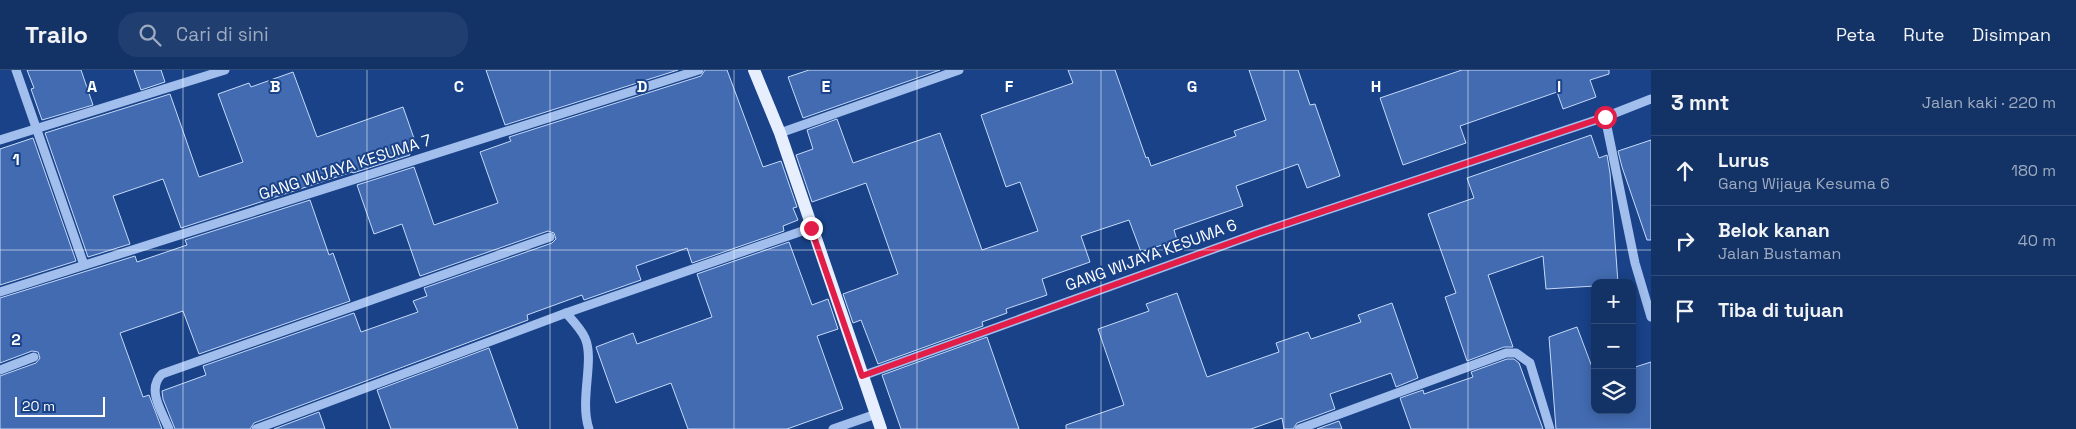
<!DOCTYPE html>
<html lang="id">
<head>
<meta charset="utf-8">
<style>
	body { margin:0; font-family:"Space Grotesk",sans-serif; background:#203e6f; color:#f1f3f6 }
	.controls { position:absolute; right:15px; bottom:15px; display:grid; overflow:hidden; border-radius:10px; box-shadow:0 2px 12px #0003 }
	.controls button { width:45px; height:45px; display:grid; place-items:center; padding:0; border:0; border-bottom:1px solid #324d7a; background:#133266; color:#f1f3f6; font:25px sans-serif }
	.scale { position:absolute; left:15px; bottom:12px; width:90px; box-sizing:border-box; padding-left:5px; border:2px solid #fff; border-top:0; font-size:14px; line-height:18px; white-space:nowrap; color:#fff; -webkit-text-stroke:4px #194288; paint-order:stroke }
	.stop { position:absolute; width:15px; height:15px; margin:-11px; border:4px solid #e11d48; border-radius:50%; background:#fff }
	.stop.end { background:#e11d48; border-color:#fff; box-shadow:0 1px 5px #0008 }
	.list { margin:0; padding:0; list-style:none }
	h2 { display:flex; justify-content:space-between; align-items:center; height:65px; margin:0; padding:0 20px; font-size:21px }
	h2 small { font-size:16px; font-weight:400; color:#9daabf }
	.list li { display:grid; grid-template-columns:32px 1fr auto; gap:15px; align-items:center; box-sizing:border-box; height:70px; padding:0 20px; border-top:1px solid #324d7a }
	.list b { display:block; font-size:19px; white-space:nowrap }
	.list p { margin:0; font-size:16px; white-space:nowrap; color:#9daabf }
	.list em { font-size:16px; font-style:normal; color:#9daabf }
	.icon { flex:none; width:28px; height:28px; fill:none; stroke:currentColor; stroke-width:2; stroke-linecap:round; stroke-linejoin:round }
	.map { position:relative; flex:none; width:1651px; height:359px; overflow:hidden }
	header { display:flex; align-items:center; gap:30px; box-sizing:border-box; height:70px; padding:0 25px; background:#133266; border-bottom:1px solid #324d7a }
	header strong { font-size:24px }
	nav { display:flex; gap:28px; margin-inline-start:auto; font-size:18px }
	.search { width:350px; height:45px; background:#203e6f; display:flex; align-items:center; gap:12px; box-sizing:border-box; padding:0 18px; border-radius:20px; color:#9daabf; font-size:19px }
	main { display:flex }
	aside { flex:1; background:#133266 }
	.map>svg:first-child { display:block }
</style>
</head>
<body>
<header>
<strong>Trailo</strong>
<div class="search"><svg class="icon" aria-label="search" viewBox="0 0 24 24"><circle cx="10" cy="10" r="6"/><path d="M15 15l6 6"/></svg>Cari di sini</div>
<nav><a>Peta</a><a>Rute</a><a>Disimpan</a></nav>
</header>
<main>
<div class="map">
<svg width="1651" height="359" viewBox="0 0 1651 359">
	<rect width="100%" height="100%" fill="#194288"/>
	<g fill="#426bb1" stroke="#c6daf9">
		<path d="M27,0h54l12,35 -51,15 -11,-31 3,-1z"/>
		<path d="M134,0h27l4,12 -24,8z"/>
		<path d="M486,0h192l-173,55z"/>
		<path d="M705,0h22l36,97 18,-6 16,46 -4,1 5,12 -15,6 1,5 -92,32 -5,-15 -51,18 5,14 -57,20 -2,-5 -55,20 1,5 -274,103 -4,6h-75l-12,-30 -1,-8 44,-16 -3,-9 151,-53 7,19 57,-20 -5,-11 14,-5 -3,-8 128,-45 4,-4 -2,-6 -6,-2 -128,45 -18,-52 -28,10 -17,-49 57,-18 20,58 64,-22 -18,-51 31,-11 -2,-4 192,-61z"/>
		<path d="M809,0h131l-137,48 -15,-41z"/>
		<path d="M1068,0h47l31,88 2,-1 3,9 85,-30 -2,-5 32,-11 -17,-50h49l12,35 5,-1 25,72 -33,12 -9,-24 -62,22 7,20 -69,24 3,10 -36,12 -12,-32 -48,16 9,26 -48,17 5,16 -41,14 1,4 -25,9 1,4 -105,38 -17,-44 -8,3 -10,-29 55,-20 -32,-91 -54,19 -16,-47 17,-6 -6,-19 30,-11 16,44 87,-30 42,117 56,-19 -18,-49 -14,5 -25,-72 92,-32z"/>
		<path d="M1462,0h147v4l-19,6 6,17 -33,12 -6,-17 -97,34 6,17 -63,22 -23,-67z"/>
		<path d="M293,2l24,65 86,-30 13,37 -9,3 3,8 -57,18 -1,-1 -171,56 -18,-49 -50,17 17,48 -42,13 -43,-124 125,-39 29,83 44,-15 -25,-68 31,-11 2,4z"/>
		<path d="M1591,65l8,23 8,-3 3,18 8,110h-23v3l-49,3 -3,-33 -55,19 25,72h-9l-37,14 -22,-64 11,-4 -28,-79 46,-16 -7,-20z"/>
		<path d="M33,68l43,123 -76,24v-136z"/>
		<path d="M1651,70v100h-4l-25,-73 -4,-16z"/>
		<path d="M310,130l19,55 4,-2 17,48 -151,53 -16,-43 -63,22 23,64 6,-2 13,34h-162v-53l36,-13 4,-5 -2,-6 -6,-1 -32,12v-65l135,-42 2,6 50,-17 -2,-5z"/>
		<path d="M789,172l23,63 16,-6 10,30 -21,7 26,73 -56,20h-99l-17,-46 -55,20 -20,-56 37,-14 4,11 75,-27 -15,-43z"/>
		<path d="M1177,223l30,84 72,-25 -3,-9 32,-11 3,7 50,-17 -3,-7 34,-12 26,75 -22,9 -5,-14 -61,21 5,15 -38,14 -4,6h-9l-2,-11 -31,11h-185v-4l58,-20 -26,-76 51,-18 -3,-7z"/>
		<path d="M1577,257l18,48v35h37v-42l19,-6v67h-95l-7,-92z"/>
		<path d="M987,267l32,92h-118l-19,-54z"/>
		<path d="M489,278l29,81h-127l-14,-39z"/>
		<path d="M1507,289h7l5,4 24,66h-132l-11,-31 23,-8 1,4 49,-17 -2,-5z"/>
		<path d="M319,342l6,17h-51z"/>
		<path d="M1339,351l3,8h-25z"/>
	</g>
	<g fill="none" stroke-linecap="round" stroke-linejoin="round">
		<g stroke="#a1beed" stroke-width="9">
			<path d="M16,0l68,195"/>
			<path d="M1605,47l30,146 16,54"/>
			<path d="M780,63l179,-63"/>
			<path d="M0,70l225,-70"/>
			<path d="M0,222l699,-222"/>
			<path d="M566,243c7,8 15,16 19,25 10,22 -6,62 4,91"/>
			<path d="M0,300l34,-13"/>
			<path d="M862,306l396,-143 347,-116 46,-18"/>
			<path d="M169,359c-7,-17 -23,-40 -7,-55l388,-137"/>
			<path d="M256,359l310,-116 245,-85"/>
			<path d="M833,359l43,-15"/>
			<path d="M1299,359l207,-76h10l14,10 20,66"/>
		</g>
		<path stroke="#e7efff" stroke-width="12" d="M754,0l26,63 101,296"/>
	</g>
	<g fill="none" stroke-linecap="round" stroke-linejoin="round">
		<path stroke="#e11d48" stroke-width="6" d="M811,158l51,148 396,-143 347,-116"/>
	</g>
	<path fill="none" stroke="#fff" stroke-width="1" stroke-opacity="0.55" d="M183,0v359M367,0v359M550,0v359M734,0v359M917,0v359M1101,0v359M1284,0v359M1468,0v359M0,180h1651"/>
	<g text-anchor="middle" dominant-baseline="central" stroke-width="4" stroke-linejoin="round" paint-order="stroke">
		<g font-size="16" fill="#fff" stroke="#194288">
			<text transform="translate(345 97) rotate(-18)">GANG WIJAYA KESUMA 7</text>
			<text transform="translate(1151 185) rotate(-20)">GANG WIJAYA KESUMA 6</text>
		</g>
	</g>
	<g font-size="16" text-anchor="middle" font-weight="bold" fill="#fff" stroke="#194288" stroke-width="4" stroke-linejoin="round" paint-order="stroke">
		<text x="92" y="22">A</text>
		<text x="275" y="22">B</text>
		<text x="459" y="22">C</text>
		<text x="642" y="22">D</text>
		<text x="826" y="22">E</text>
		<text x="1009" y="22">F</text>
		<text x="1192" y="22">G</text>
		<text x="1376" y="22">H</text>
		<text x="1559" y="22">I</text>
		<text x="16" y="95">1</text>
		<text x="16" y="275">2</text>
	</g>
</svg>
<div class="controls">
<button>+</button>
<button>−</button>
<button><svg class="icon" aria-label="layers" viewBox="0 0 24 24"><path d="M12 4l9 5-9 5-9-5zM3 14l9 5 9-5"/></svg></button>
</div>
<div class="scale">20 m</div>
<div class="stop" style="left:1605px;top:47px"></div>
<div class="stop end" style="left:811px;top:158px"></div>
</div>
<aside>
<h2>3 mnt<small>Jalan kaki · 220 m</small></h2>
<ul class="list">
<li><svg class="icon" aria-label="ahead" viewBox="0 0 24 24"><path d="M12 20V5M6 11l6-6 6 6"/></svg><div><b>Lurus</b><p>Gang Wijaya Kesuma 6</p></div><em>180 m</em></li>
<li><svg class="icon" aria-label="right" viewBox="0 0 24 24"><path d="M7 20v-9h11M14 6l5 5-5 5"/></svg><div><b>Belok kanan</b><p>Jalan Bustaman</p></div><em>40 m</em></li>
<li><svg class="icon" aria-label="arrive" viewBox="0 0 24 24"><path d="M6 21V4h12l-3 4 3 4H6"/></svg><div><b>Tiba di tujuan</b></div></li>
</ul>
</aside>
</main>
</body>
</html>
